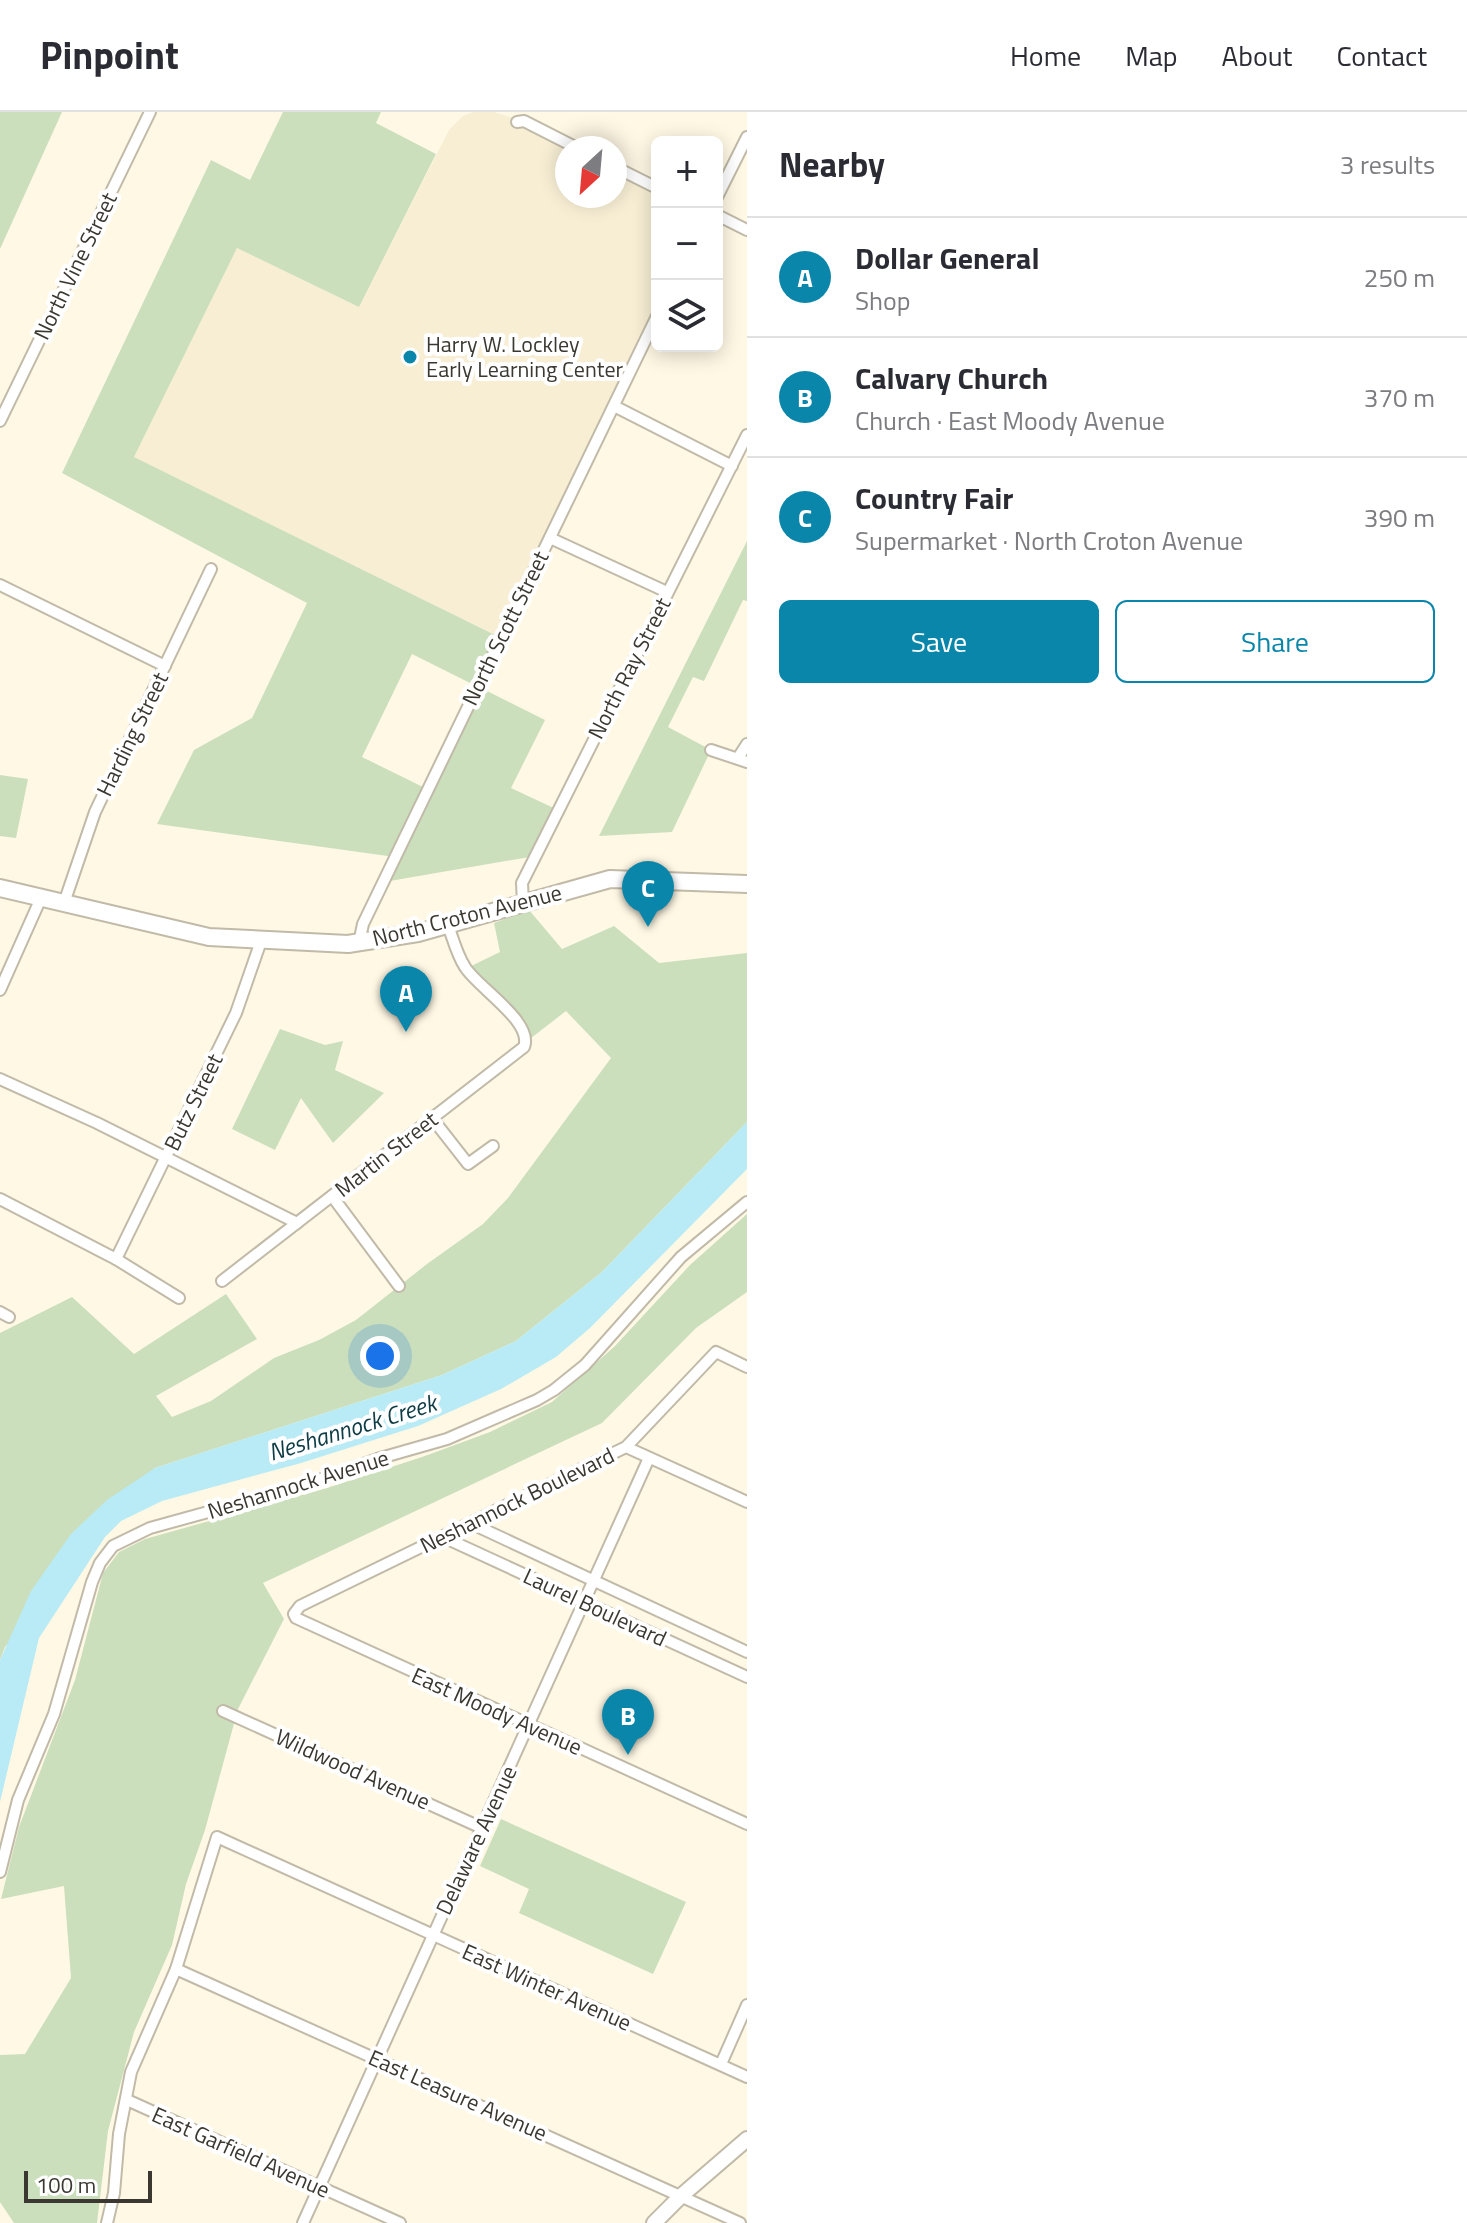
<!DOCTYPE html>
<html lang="en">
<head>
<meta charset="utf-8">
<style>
	body { margin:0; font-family:"Titillium Web",sans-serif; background:#f2f2f3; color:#2b2b33 }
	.controls { position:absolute; right:24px; top:24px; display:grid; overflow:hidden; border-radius:12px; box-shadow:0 4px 20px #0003 }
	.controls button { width:72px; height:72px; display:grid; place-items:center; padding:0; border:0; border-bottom:2px solid #e1e1e2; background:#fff; color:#2b2b33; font:40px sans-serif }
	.compass { position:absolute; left:555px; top:24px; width:72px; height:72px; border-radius:50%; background:#fff; box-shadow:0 4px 20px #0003; rotate:206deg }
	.scale { position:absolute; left:24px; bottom:20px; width:128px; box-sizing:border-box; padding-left:8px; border:4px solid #3a3830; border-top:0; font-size:22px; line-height:28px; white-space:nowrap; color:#3a3830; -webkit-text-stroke:6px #fff; paint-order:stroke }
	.you { position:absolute; left:380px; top:1244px; width:28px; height:28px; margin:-20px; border:6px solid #fff; border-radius:50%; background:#1a73e8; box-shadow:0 0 0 12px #1a73e833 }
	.badge { display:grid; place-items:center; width:52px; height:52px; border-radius:50%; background:#0a86aa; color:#fff; font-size:26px; font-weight:700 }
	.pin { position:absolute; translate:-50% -66px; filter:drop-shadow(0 2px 4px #0008) }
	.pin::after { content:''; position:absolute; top:42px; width:28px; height:24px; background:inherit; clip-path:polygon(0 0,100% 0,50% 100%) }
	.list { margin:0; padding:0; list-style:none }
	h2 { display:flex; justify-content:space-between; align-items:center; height:104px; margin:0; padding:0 32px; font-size:34px }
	h2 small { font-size:26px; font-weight:400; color:#7c7c81 }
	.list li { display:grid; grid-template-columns:52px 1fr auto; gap:24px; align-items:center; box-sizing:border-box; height:120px; padding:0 32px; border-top:2px solid #e1e1e2 }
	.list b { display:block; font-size:30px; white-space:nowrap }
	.list p { margin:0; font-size:26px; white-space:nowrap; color:#7c7c81 }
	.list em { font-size:26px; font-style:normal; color:#7c7c81 }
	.actions { display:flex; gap:16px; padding:24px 32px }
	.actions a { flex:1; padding:18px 0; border:2px solid #0a86aa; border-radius:12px; text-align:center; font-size:28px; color:#0a86aa }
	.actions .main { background:#0a86aa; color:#fff }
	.icon { flex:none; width:44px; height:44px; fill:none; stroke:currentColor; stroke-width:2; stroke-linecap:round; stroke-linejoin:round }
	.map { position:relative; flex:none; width:747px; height:2111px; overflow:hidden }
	header { display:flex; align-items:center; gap:48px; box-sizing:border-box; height:112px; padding:0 40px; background:#fff; border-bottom:2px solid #e1e1e2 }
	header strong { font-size:38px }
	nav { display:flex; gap:44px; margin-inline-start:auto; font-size:28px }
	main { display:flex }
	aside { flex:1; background:#fff }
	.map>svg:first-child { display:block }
</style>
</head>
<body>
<header>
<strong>Pinpoint</strong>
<nav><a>Home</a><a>Map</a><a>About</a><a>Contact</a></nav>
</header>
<main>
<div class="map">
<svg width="747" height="2111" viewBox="0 0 747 2111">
	<rect width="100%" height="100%" fill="#fff8e5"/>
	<path fill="#f7eed4" d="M473,0h21l16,5 57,31v48h48v-28l42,20v128l-156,322 -367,-181 103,-209 122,59 90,-177 14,-14z"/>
	<g fill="#cbdfbc" fill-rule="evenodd">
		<path d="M0,0h62l-62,137z"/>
		<path d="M283,0h98l-5,11 60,31 -77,153 -122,-59 -103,209 367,181 -24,48 68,34 -34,68 47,22 -23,46 -151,26 11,-25 -238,-33 37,-74 58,-32 55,-115 -245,-130 149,-313 39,20zM412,542l64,32 -49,103 -65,-32z"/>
		<path d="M747,429v60l-4,-1 -39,81 -11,-4 -25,50 43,23 -39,82 -73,4z"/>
		<path d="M0,663l28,4 -12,59 -16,-2z"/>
		<path d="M529,798l33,39 52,-23 45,37 88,-10v169l-145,150 -86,69 -74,34 -287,93 -150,179 -5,13v-327l72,-36 62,57 92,-60 31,45 -101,57 16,21 39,-16 63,-43 45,-18 37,-20 71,-56 56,-40 25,-26 103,-140 -45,-47 -40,31 1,-5 -62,-68 35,-17 -6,-29z"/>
		<path d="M280,917l45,16 18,-4 -8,29 49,23 -51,50 -32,-45 -26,52 -43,-21z"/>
		<path d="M747,1102v78l-51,36 -94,95 -339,160 21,36 -46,90 -33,121 -19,54 -14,61 -38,87 -26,99 -11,92h-83l-14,-21v-147l25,-1 46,-76 -7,-92 -63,13 18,-72 56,-147 28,-107 16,-21 26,-13 182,-51 98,-32 65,-24 62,-30 63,-56 75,-81z"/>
		<path d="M501,1707l185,83 -33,72 -134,-61 10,-24 -49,-23z"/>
	</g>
	<path fill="#b8ebf6" d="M747,1010v47l-157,159 -34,29 -55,32 -83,37 -117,37 -139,38 -41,20 -16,16 -66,101 -39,164v-142l31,-69 40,-57 36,-34 48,-32 287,-93 74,-34 86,-69z"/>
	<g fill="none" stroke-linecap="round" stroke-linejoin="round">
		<g stroke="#c1baa8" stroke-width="14">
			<g id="street">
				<path d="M517,10l7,-1 53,27"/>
				<path d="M615,55l42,21"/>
				<path d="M717,85l30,-60"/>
				<path d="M717,103l30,15"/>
				<path d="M614,294l118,60"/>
				<path d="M0,309l150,-309"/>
				<path d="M550,426l117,54"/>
				<path d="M0,473l165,81"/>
				<path d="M711,638l36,12"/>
				<path d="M738,646l9,-14"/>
				<path d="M64,791l31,-91 116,-243"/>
				<path d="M523,791l-1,-20 225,-448"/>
				<path d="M359,831l4,-19 294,-608"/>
				<path d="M0,878l41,-92"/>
				<path d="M0,967l97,44 200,100"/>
				<path d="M432,1006l36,46 25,-18"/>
				<path d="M332,1084l67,90"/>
				<path d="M0,1087l116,60 63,39"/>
				<path d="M116,1147l120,-246 25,-72"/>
				<path d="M222,1169l302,-234c10,-25 -47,-60 -59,-80 -8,-12 -12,-28 -17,-42"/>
				<path d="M0,1200l9,5"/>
				<path d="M747,1255l-31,-15 -90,95 -326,159 -6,8 2,4 451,206"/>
				<path d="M626,1335l121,55"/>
				<path d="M470,1411l277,129"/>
				<path d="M443,1425l304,140"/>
				<path d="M223,1599l259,117"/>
				<path d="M0,1760l18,-72 36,-86 38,-132 8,-19 13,-17 37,-18 152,-42 75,-27 70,-20 90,-39 17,-10 31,-25 96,-108 66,-55"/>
				<path d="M176,1857l564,254"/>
				<path d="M721,1952l26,-59"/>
				<path d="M127,1988l273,123"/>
				<path d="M107,2111l7,-30 5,-59 12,-62 45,-103 41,-132 530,240"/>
				<path d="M303,2111l346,-765"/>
			</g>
		</g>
		<g stroke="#c1baa8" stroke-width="18">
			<path id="secondary" d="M654,2111l27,-27 66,-57"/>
		</g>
		<g stroke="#c1baa8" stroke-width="20">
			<path id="primary" d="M0,776l209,49 139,7 70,-11 192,-54 137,5"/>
		</g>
		<use href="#street" stroke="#fff" stroke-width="10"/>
		<use href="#secondary" stroke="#fff" stroke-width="14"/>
		<use href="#primary" stroke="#fff" stroke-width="16"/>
	</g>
	<circle fill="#0a86aa" stroke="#fff" stroke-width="3" cx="410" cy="245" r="8"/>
	<g text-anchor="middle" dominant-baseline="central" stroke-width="8" stroke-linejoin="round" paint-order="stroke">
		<g font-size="22" fill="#3a3830" stroke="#fff">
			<text transform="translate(75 154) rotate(-64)">North Vine Street</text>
			<text transform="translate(505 516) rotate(-64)">North Scott Street</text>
			<text transform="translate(629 556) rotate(-63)">North Ray Street</text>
			<text transform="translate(132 622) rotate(-64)">Harding Street</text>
			<text transform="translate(467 803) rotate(-14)">North Croton Avenue</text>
			<text transform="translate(193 990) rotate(-64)">Butz Street</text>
			<text transform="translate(386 1042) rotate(-38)">Martin Street</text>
			<text transform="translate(298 1372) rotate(-17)">Neshannock Avenue</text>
			<text transform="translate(517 1388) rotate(-26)">Neshannock Boulevard</text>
			<text transform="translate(595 1495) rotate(25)">Laurel Boulevard</text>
			<text transform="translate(497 1599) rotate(24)">East Moody Avenue</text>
			<text transform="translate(353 1657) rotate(24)">Wildwood Avenue</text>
			<text transform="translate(476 1728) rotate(-65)">Delaware Avenue</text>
			<text transform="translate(547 1875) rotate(24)">East Winter Avenue</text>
			<text transform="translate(458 1983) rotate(24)">East Leasure Avenue</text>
			<text transform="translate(241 2040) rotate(24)">East Garfield Avenue</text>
		</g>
		<g font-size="22" fill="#3a3830" stroke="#fff" text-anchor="start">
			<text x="426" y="232">Harry W. Lockley<tspan x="426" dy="25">Early Learning Center</tspan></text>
		</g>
		<g font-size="24" font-style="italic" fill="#0d3c45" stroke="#fff">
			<text transform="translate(352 1315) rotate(-17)">Neshannock Creek</text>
		</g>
	</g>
</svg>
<div class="controls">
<button>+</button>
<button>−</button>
<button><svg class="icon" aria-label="layers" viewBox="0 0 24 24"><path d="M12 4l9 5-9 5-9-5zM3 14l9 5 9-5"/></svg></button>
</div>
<svg class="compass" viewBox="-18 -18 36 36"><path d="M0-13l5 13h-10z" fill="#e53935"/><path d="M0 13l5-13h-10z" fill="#7c7c81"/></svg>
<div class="scale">100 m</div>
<div class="you"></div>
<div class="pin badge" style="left:406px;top:920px">A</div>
<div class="pin badge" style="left:628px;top:1643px">B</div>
<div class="pin badge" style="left:648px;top:815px">C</div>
</div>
<aside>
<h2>Nearby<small>3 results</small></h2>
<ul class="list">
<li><span class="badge">A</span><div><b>Dollar General</b><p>Shop</p></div><em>250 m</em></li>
<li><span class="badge">B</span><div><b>Calvary Church</b><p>Church · East Moody Avenue</p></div><em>370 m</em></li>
<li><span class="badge">C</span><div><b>Country Fair</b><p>Supermarket · North Croton Avenue</p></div><em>390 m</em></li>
</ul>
<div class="actions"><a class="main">Save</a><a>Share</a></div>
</aside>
</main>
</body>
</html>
